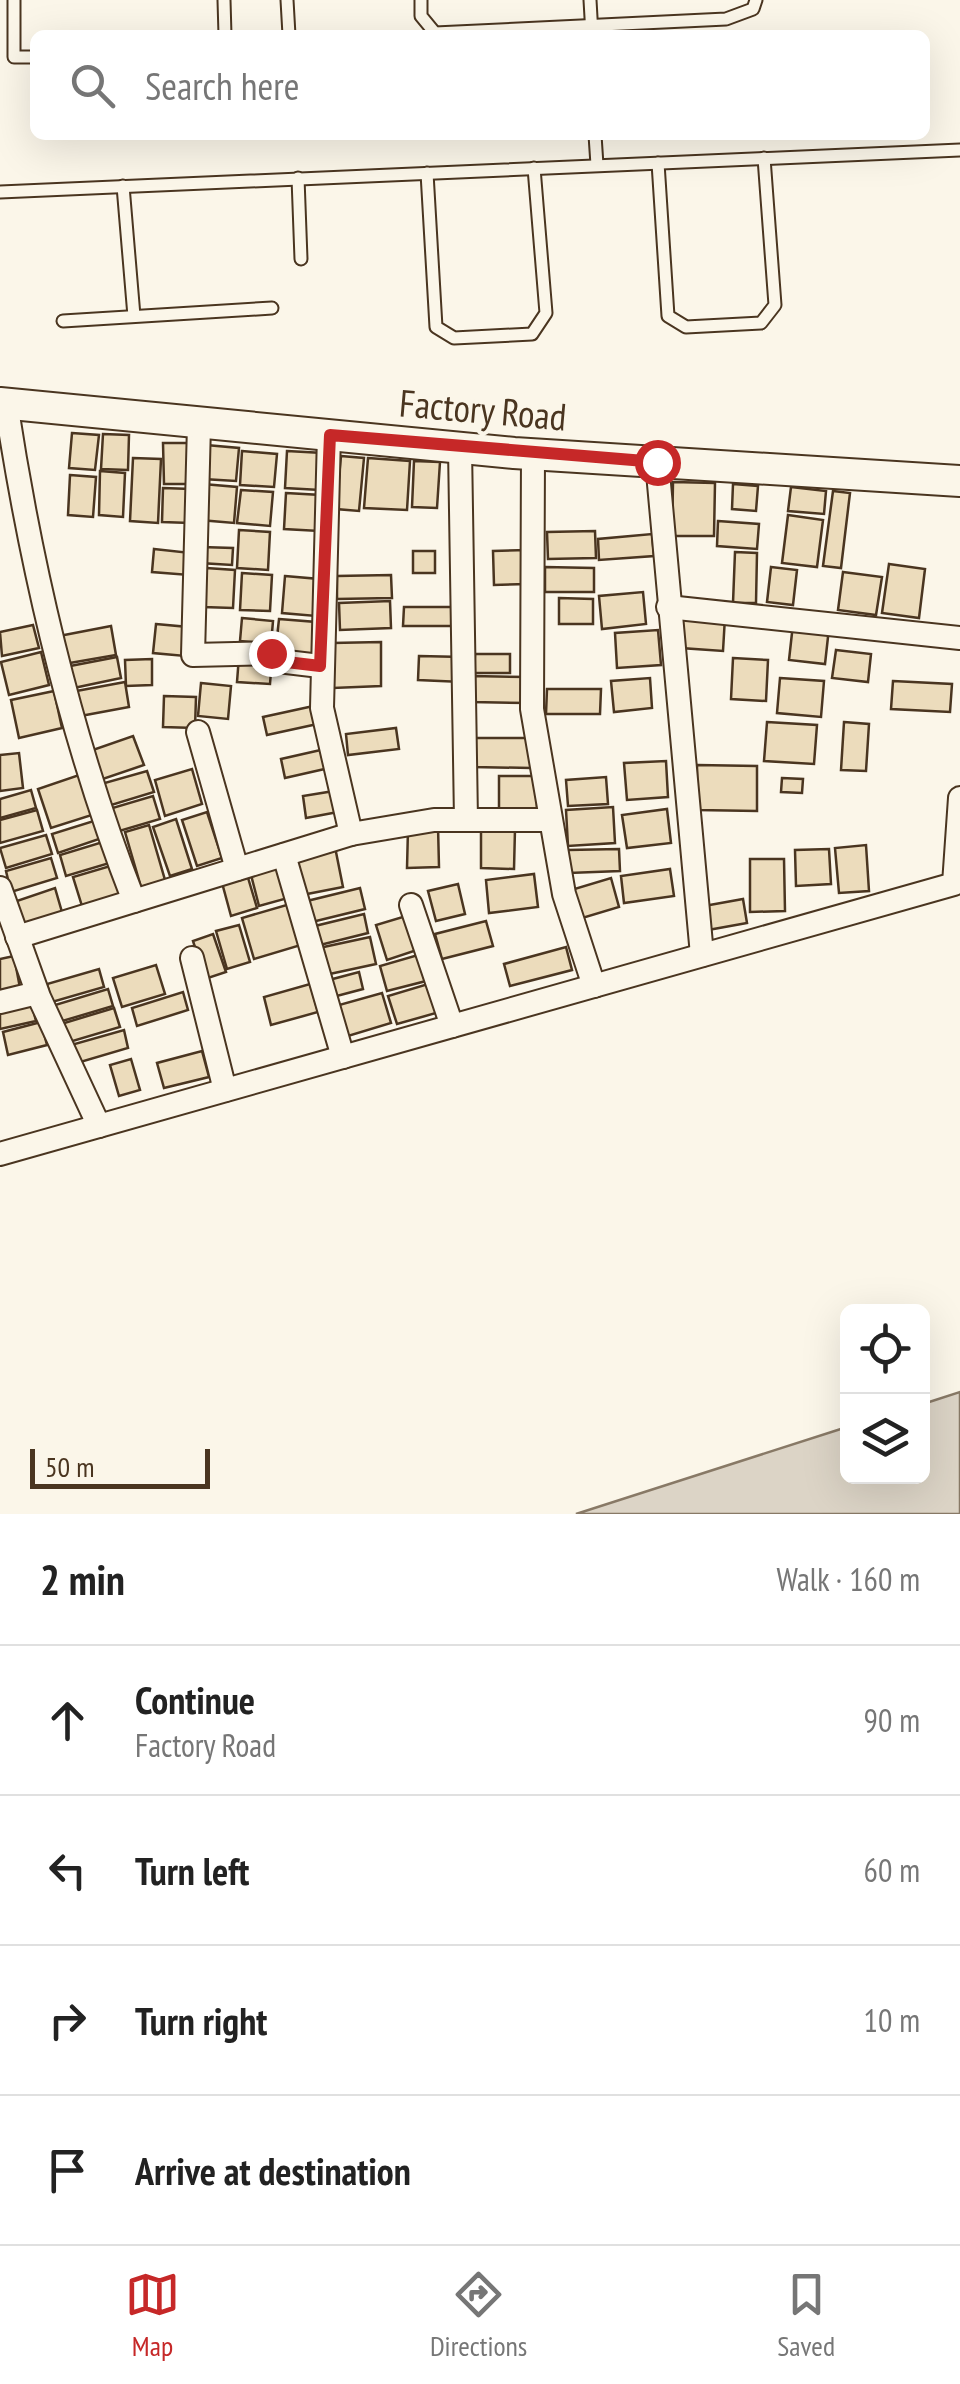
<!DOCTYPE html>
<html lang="en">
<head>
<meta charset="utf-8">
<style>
	body { margin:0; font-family:"PT Sans Narrow",sans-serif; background:#f2f2f2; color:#222 }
	.controls { position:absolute; right:30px; bottom:30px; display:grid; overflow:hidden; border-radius:15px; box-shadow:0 10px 40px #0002 }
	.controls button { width:90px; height:90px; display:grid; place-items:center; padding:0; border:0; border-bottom:2px solid #e0e0e0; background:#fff; color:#222; font:50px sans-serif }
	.scale { position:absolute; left:30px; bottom:25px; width:180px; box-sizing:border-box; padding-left:10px; border:5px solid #4a3520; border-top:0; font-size:28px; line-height:35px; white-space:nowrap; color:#4a3520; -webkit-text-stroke:8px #fbf6e9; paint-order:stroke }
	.stop { position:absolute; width:30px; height:30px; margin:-22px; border:8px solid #c62828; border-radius:50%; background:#fff }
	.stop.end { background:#c62828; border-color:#fff; box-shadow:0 2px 10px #0008 }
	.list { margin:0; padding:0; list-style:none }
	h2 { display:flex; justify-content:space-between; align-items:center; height:130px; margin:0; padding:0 40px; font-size:42px }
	h2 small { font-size:32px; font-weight:400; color:#767676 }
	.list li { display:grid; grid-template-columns:65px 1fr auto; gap:30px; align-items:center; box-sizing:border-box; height:150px; padding:0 40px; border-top:2px solid #e0e0e0 }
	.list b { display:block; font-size:38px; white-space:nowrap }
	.list p { margin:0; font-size:32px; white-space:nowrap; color:#767676 }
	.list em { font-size:32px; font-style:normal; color:#767676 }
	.icon { flex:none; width:55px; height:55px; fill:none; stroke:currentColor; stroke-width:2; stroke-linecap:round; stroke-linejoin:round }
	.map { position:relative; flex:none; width:960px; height:1514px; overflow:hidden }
	.search { position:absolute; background:#fff; box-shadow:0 10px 40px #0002; left:30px; right:30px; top:30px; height:110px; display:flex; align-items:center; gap:25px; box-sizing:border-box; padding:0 35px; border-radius:15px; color:#767676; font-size:38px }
	.sheet { height:730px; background:#fff }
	nav { display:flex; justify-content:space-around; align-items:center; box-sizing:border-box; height:140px; border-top:2px solid #e0e0e0; background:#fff; font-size:28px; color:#767676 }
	nav a { display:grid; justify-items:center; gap:5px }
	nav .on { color:#c62828 }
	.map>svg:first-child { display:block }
</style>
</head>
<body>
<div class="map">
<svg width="960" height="1514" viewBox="0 0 960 1514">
	<rect width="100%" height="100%" fill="#fbf6e9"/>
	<path fill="#dcd4c6" stroke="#887966" stroke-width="2.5" d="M960,1392v122h-384l271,-87 1,49h74l1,-72z"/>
	<g fill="#ecdcbc" stroke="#4a3520" stroke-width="2.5">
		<path d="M72,433l27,2 -4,35 -26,-2z"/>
		<path d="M103,434l26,1 -1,35 -27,-1z"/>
		<path d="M163,443h30v41h-29z"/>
		<path d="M206,445l33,3 -3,33 -33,-2z"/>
		<path d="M242,451l35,3 -3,33 -34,-2z"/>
		<path d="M287,451l36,2 -3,37 -35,-2z"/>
		<path d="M341,456l23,2 -5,53 -23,-2z"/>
		<path d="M133,458l28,1 -3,64 -28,-2z"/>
		<path d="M368,458l42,3 -3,49 -43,-2z"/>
		<path d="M414,461l26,1 -3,46 -25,-1z"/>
		<path d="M100,471l25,2 -2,44 -24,-2z"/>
		<path d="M70,475l26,2 -3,40 -25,-2z"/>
		<path d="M673,482l42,1 -1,53h-42z"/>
		<path d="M203,484l34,3 -3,36 -34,-3z"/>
		<path d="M733,484l25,2 -2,25 -24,-2z"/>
		<path d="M791,487l35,4 -2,23 -36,-3z"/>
		<path d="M163,488l28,1 -1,34 -28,-1z"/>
		<path d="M241,490l32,2 -3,34 -33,-3z"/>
		<path d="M833,491l17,2 -9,75 -18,-2z"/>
		<path d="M286,493l35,2 -2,36 -35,-2z"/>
		<path d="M788,515l35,5 -6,47 -35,-4z"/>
		<path d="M718,521l41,3 -2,25 -40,-3z"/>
		<path d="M239,530l31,2 -2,38 -31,-2z"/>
		<path d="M595,531l1,27 -48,1 -1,-27z"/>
		<path d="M652,534l2,22 -55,4 -1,-21z"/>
		<path d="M201,547l32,1 -1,17 -32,-2z"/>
		<path d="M154,549l37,4 -2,22 -37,-3z"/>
		<path d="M527,550v34l-33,1 -1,-34z"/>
		<rect x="413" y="551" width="22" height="22"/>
		<path d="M735,552l22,1 -1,50h-23z"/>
		<path d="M889,564l36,5 -6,49 -37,-5z"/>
		<path d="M545,567l49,1v24h-49z"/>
		<path d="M771,567l26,3 -4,35 -26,-3z"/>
		<path d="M206,568l29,2 -2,38 -30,-1z"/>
		<path d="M843,572l39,5 -6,38 -38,-5z"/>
		<path d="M242,573l30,2 -2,36 -30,-1z"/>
		<path d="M391,575l1,23 -55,1v-23z"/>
		<path d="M285,576l34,3 -3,37 -34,-3z"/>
		<path d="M643,592l3,32 -44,5 -3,-33z"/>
		<path d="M559,598l34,1v25h-34z"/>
		<path d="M390,601l1,27 -51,2 -1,-27z"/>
		<path d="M404,607h60v19h-61z"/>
		<path d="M683,614l42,3 -2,34 -42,-3z"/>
		<path d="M242,618l31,3 -2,23 -31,-3z"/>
		<path d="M279,619l37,3 -3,37 -38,-3z"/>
		<path d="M156,624l32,3 -3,29 -32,-3z"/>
		<path d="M793,624l36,4 -4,36 -36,-4z"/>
		<path d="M33,625l6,23 -37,8 -2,-24z"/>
		<path d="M111,626l5,29 -52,9 -5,-28z"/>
		<path d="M658,630l3,35 -44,3 -2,-35z"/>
		<path d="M381,642v44l-48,2 -1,-45z"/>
		<path d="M836,650l35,4 -3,28 -36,-4z"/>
		<path d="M41,652l8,33 -40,10 -8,-33z"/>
		<path d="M475,654h35v19h-36z"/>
		<path d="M239,656l33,2 -2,26 -33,-2z"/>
		<path d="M419,656l44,1 -1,25 -44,-2z"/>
		<path d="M117,657l4,21 -52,11 -4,-22z"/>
		<path d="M733,658l35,2 -2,41 -35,-2z"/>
		<path d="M152,659v26l-26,1 -1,-26z"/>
		<path d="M472,676l57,1 -1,26 -56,-1z"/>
		<path d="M650,678l2,30 -38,4 -3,-31z"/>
		<path d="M780,678l44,3 -3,36 -44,-4z"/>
		<path d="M893,681l59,3 -2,28 -59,-3z"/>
		<path d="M125,682l4,25 -54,10 -4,-25z"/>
		<path d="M201,683l30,3 -3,33 -30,-3z"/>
		<path d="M547,689h54l-1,25h-54z"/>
		<path d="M54,691l8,37 -43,10 -8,-38z"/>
		<path d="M164,696l32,1 -1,31 -32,-1z"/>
		<path d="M318,705l4,18 -55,12 -4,-18z"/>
		<path d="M767,722l50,3 -3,39 -50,-3z"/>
		<path d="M844,722l25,2 -3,47 -25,-1z"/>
		<path d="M396,728l3,21 -51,6 -2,-21z"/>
		<path d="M133,736l11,29 -47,16 -10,-29z"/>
		<path d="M473,738h59l-1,30 -58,-1z"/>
		<path d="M325,749l4,19 -44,10 -4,-19z"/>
		<path d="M19,753l4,35 -23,3v-36z"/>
		<path d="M666,761l2,36 -41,3 -3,-37z"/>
		<path d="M697,765l60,1v45l-60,-1z"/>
		<path d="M192,769l10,35 -37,12 -10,-36z"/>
		<path d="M147,771l7,21 -46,14 -7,-22z"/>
		<path d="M82,774l13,40 -44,14 -13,-39z"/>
		<rect x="499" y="776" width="38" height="37"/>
		<path d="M606,777l2,27 -40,2 -2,-26z"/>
		<path d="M782,778l21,1 -1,14 -21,-1z"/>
		<path d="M31,790l5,18 -36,10v-19z"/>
		<path d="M334,791l4,21 -32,6 -3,-22z"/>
		<path d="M153,796l7,23 -44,13 -7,-23z"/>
		<path d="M613,807l2,36 -47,3 -2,-36z"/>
		<path d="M667,809l4,34 -44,5 -5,-33z"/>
		<path d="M37,810l6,21 -43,12v-23z"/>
		<path d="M207,812l15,46 -25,8 -15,-46z"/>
		<path d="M100,819l5,18 -47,16 -6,-19z"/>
		<path d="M176,819l16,50 -22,7 -17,-49z"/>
		<path d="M149,825l16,55 -24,7 -16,-55z"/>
		<path d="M438,826l1,41 -32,1 1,-39z"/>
		<path d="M481,826l34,3 -1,40 -33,-1z"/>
		<path d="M46,835l6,19 -46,14 -6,-20z"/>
		<path d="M106,841l7,21 -47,14 -6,-21z"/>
		<path d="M866,845l3,46 -30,2 -4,-45z"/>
		<path d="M335,847l8,40 -41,8 -7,-40z"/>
		<path d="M619,849l1,22 -51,2 -1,-23z"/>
		<path d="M829,849l2,35 -35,2 -1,-36z"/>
		<path d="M51,858l6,20 -46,14 -5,-21z"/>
		<path d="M750,859h34l1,52 -35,1z"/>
		<path d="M278,863l10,35 -29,8 -9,-35z"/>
		<path d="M117,864l9,29 -44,13 -9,-29z"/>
		<path d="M670,869l4,27 -50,7 -3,-27z"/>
		<path d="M246,871l11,37 -26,8 -10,-37z"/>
		<path d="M534,874l4,33 -49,6 -3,-33z"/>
		<path d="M611,878l8,29 -40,12 -8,-29z"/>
		<path d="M458,884l7,30 -29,7 -8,-30z"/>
		<path d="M55,888l9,31 -45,16 -11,-31z"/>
		<path d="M360,888l5,21 -53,13 -5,-21z"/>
		<path d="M743,899l4,24 -39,7 -4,-24z"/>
		<path d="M290,904l11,41 -47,14 -12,-41z"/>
		<path d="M364,914l4,19 -48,12 -5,-19z"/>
		<path d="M406,916l11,34 -30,10 -11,-35z"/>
		<path d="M486,921l7,25 -51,13 -7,-25z"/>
		<path d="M239,925l11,37 -23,7 -11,-38z"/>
		<path d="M213,934l13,38 -21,7 -12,-38z"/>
		<path d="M370,937l6,27 -51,11 -6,-27z"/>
		<path d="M566,947l6,23 -62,16 -6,-22z"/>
		<path d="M418,955l8,26 -39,10 -7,-25z"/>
		<path d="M14,956l6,32 -20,4v-33z"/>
		<path d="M156,965l9,29 -43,13 -9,-29z"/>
		<path d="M99,969l5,18 -52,15 -5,-18z"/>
		<path d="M359,972l4,17 -30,8 -4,-17z"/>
		<path d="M310,984l8,28 -47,13 -7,-28z"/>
		<path d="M428,984l8,29 -39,11 -9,-28z"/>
		<path d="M108,989l5,17 -54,16 -4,-17z"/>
		<path d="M183,992l5,18 -51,16 -5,-18z"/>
		<path d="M382,993l9,30 -43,13 -9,-31z"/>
		<path d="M31,1001l5,20 -36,8v-21z"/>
		<path d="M114,1008l6,19 -54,16 -5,-19z"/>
		<path d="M41,1022l6,23 -39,10 -5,-23z"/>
		<path d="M124,1030l4,18 -51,15 -6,-18z"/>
		<path d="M202,1051l7,26 -45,11 -7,-25z"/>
		<path d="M131,1059l9,31 -21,6 -9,-31z"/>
	</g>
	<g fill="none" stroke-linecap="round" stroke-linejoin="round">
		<g stroke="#4a3520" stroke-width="15">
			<g id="lane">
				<path d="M14,0v57h21"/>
				<path d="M224,0l1,35"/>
				<path d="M287,0l2,35"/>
				<path d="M421,0v16l14,17 291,-14 27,-10 3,-9"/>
				<path d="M590,0l2,35"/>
				<path d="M595,135l2,30"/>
				<path d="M658,163l10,153 18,11 75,-4 14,-18 -11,-147"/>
				<path d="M427,173l9,154 18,11 78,-4 14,-21 -12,-145"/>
				<path d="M298,178l3,81"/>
				<path d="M123,186l11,130"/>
				<path d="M0,192l960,-42"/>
				<path d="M63,321l209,-13"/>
			</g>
		</g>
		<g stroke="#4a3520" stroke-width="26">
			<g id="street">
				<path d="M6,403c26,171 65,337 128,498"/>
				<path d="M199,425l-6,230 78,-2 7,8 42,5"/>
				<path d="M329,435l-7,273 29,126"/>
				<path d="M460,448l6,372"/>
				<path d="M533,454l-1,255 32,185 30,92"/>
				<path d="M657,462l45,493"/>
				<path d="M668,607l292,31"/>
				<path d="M198,732l39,137"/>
				<path d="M284,855l59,202"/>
				<path d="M0,888l39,109 60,129"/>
				<path d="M411,905l41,121"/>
				<path d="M17,937l334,-103 83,-14h116"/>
				<path d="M192,958l33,132"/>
				<path d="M0,1002l37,-9"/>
				<path d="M0,1154l954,-270 6,-86"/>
			</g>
		</g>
		<g stroke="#4a3520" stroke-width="34">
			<path id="secondary" d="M0,403l514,50 446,28"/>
		</g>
		<use href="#lane" stroke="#fbf6e9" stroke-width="11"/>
		<use href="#street" stroke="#fbf6e9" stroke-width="22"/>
		<use href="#secondary" stroke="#fbf6e9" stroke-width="30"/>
	</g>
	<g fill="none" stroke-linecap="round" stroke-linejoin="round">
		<path stroke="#c62828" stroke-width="12" d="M271,653l7,8 42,5 10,-231 327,27"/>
	</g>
	<g text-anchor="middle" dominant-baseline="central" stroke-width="8" stroke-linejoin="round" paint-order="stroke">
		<g font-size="38" fill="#4a3520" stroke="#fbf6e9">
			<text transform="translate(483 409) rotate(5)">Factory Road</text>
		</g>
	</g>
</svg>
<div class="controls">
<button><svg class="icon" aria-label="locate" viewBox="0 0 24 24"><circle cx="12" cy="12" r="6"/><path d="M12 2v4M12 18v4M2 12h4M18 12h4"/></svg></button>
<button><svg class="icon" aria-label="layers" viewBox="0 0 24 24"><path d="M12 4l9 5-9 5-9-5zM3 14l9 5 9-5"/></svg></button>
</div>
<div class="scale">50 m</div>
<div class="stop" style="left:657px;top:462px"></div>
<div class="stop end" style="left:271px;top:653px"></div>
<div class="search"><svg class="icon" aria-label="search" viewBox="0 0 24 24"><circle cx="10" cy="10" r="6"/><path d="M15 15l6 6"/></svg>Search here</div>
</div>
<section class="sheet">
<h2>2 min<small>Walk · 160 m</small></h2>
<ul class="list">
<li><svg class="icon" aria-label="ahead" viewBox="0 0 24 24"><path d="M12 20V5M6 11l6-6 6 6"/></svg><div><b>Continue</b><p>Factory Road</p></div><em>90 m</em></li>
<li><svg class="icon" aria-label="left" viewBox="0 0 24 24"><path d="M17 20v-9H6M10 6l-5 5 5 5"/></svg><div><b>Turn left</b></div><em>60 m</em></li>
<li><svg class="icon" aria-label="right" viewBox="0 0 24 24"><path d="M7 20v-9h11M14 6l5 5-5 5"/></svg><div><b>Turn right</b></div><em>10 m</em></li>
<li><svg class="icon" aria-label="arrive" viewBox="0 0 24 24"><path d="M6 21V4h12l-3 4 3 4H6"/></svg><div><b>Arrive at destination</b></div></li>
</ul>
</section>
<nav>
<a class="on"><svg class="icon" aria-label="map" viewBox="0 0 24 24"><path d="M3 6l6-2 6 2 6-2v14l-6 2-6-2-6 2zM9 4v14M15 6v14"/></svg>Map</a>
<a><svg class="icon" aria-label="directions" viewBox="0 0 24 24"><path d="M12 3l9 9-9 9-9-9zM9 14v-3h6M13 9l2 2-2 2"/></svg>Directions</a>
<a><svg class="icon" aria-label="saved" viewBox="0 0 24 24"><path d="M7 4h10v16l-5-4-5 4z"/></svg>Saved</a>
</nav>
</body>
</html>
